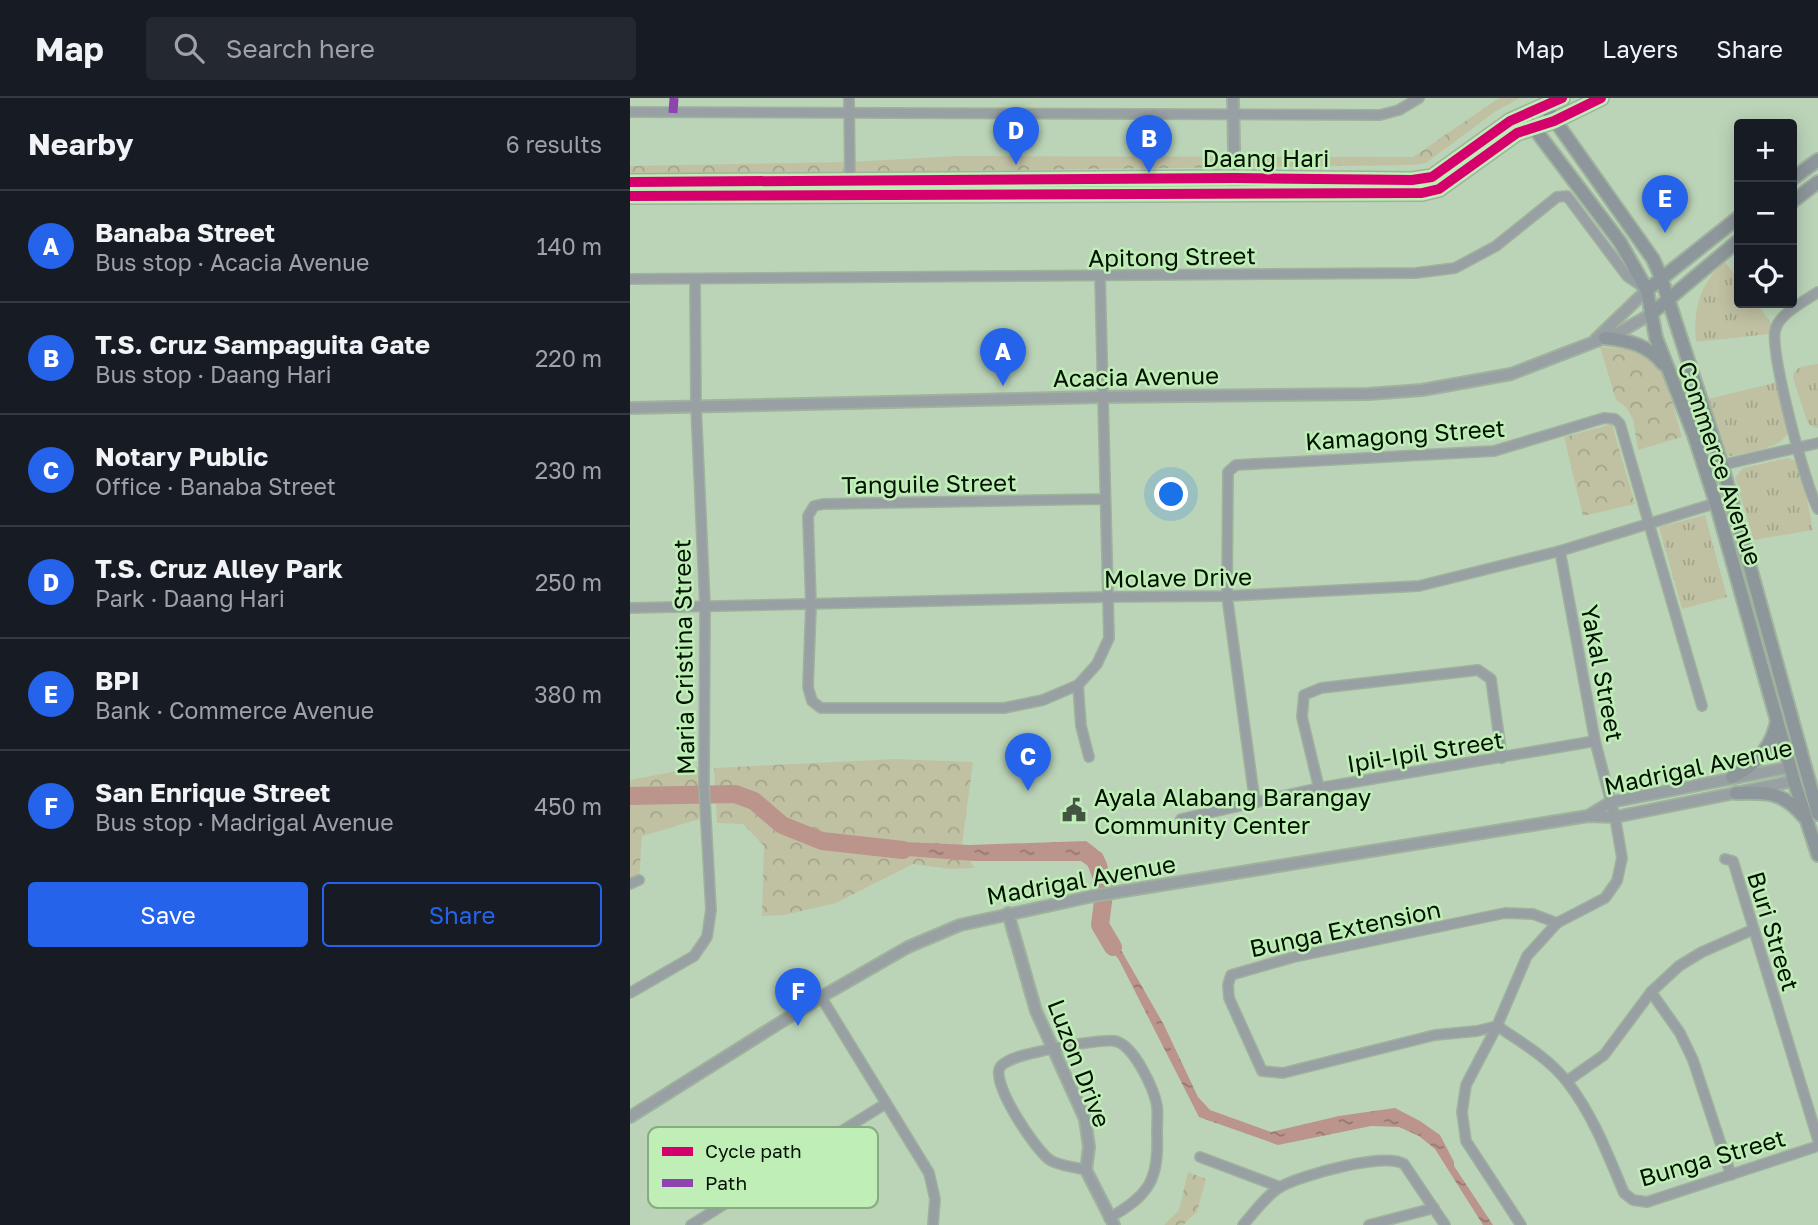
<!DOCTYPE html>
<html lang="en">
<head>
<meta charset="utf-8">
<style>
	body { margin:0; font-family:"Golos Text",sans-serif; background:#242831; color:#f1f3f6 }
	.controls { position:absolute; right:21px; top:21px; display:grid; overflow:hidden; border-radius:7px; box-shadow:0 4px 18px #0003 }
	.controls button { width:63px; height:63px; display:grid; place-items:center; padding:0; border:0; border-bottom:2px solid #363941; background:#171b24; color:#f1f3f6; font:35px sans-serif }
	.you { position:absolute; left:542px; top:397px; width:24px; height:24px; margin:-18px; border:5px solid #fff; border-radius:50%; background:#1a73e8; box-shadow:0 0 0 10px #1a73e833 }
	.badge { display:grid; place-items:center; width:46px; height:46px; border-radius:50%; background:#2563eb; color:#fff; font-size:23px; font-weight:700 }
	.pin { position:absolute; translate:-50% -58px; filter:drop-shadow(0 2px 4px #0008) }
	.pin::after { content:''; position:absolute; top:37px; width:24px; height:21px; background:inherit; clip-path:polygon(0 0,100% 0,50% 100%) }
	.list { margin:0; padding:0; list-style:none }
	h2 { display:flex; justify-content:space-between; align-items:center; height:91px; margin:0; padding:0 28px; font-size:30px }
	h2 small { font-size:23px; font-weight:400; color:#9ea1a6 }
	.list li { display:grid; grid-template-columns:46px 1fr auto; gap:21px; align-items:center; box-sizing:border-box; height:112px; padding:0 28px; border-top:2px solid #363941 }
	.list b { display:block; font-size:26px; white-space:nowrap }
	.list p { margin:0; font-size:23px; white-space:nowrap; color:#9ea1a6 }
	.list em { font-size:23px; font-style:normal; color:#9ea1a6 }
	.actions { display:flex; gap:14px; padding:21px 28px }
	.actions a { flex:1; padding:16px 0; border:2px solid #2563eb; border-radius:7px; text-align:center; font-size:24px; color:#2563eb }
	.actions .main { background:#2563eb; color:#fff }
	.icon { flex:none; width:38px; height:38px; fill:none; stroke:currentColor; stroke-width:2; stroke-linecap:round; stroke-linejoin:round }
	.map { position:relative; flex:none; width:1188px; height:1127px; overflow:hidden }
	header { display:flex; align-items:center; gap:42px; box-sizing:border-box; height:98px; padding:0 35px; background:#171b24; border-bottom:2px solid #363941 }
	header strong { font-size:33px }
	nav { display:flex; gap:38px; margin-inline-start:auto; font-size:24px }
	.search { width:490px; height:63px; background:#242831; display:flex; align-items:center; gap:18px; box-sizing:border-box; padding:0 24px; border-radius:7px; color:#9ea1a6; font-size:26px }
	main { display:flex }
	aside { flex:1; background:#171b24 }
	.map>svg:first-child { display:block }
</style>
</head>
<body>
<header>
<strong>Map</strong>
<div class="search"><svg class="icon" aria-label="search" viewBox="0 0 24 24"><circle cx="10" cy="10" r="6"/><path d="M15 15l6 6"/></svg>Search here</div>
<nav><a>Map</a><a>Layers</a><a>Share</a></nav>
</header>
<main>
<aside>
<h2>Nearby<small>6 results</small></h2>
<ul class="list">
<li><span class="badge">A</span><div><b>Banaba Street</b><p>Bus stop · Acacia Avenue</p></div><em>140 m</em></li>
<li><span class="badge">B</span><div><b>T.S. Cruz Sampaguita Gate</b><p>Bus stop · Daang Hari</p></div><em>220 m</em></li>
<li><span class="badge">C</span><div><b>Notary Public</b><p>Office · Banaba Street</p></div><em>230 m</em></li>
<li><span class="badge">D</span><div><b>T.S. Cruz Alley Park</b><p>Park · Daang Hari</p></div><em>250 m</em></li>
<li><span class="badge">E</span><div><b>BPI</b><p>Bank · Commerce Avenue</p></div><em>380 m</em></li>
<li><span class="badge">F</span><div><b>San Enrique Street</b><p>Bus stop · Madrigal Avenue</p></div><em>450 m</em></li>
</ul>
<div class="actions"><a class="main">Save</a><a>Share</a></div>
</aside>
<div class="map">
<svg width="1188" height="1127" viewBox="0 0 1188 1127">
	<defs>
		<pattern id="grass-tufts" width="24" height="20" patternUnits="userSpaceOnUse" patternTransform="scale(1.75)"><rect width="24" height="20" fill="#c0c1a3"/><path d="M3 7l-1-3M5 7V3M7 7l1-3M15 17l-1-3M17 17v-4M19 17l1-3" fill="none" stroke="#a3a58b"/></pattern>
		<pattern id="forest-crowns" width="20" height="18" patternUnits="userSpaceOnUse" patternTransform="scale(1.75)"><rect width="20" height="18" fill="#c0c1a3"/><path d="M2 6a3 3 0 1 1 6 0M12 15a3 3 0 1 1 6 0" fill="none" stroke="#a3a58b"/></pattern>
		<pattern id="water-ripples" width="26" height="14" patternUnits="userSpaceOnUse" patternTransform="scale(1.75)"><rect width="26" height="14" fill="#bb948b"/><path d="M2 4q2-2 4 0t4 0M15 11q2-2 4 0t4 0" fill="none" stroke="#96776f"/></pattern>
	</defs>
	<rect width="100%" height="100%" fill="#bbd4b8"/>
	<g fill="url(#grass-tufts)">
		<path d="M1094,163l15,19v23h17l15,20 -2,11 -73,8c-3,-36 4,-56 28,-81z"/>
		<path d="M1188,266v64h-2l-8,-4 -15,-46c1,-13 14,-12 25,-14z"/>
		<path d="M1148,284c3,14 9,29 11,43 3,24 -46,28 -63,32l-18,-58z"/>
		<path d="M1158,360l10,4 3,6 12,62 -59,10 -19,-62 8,-10z"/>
		<path d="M1075,417l22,82 -45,12 -23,-82z"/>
	</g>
	<g fill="url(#forest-crowns)">
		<path d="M869,0h21l-24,13 -70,52 -12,2 -784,10v-9l217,-4 112,-6 454,1z"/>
		<path d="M970,249c16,1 35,1 49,9 17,11 27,61 33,81l-44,13 -5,-31 -7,-12 -10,-7z"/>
		<path d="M982,326l23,80 -52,12 -19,-79z"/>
		<path d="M265,661l78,3 -11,83 12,23 -24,1 -37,-5 -77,39 -52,12 -22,1 2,-70 -21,-22 -26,-1 -3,-55z"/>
		<path d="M68,669l2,52 -58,17 -3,44 -9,4v-104z"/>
		<path d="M558,1074l18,7 -9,33 -14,13h-19l15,-15z"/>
	</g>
	<g fill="url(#water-ripples)">
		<path d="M252,743l87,4 117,-4c14,10 24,18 22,36l-14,2 -6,-13 -7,-5h-107l-94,-7z"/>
		<path d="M469,804l9,1 -1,17 14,30 43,75 34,72 12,13 61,22 68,-16 56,-8 25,13 20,14 14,27v4l39,59h-10l-48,-76 -16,-13 -20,-9 -28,-1 -93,19 -79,-28 -80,-157 -18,-25z"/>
	</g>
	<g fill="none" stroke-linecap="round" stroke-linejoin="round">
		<g stroke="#bb948b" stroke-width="18">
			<path d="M0,698l105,-2 19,7 28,24 40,16 81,9"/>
			<path d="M465,761l10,27 -5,39 13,22"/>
		</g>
		<g stroke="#9fb29d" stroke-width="12">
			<g id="minor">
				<path d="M219,0l1,86"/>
				<path d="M0,14l750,3 19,-5 20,-12"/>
				<path d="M470,178l9,362 -12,26 -19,21 -35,15 -39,8h-183l-9,-7 -4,-14 3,-82 -3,-89 6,-10 9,-2 281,-5"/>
				<path d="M0,181l786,-6 39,-5 41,-22 61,-49 10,-1 60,80 19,13"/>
				<path d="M1188,194c-13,9 -40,22 -43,39 -4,25 30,154 43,178"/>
				<path d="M1092,367l96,-22"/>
				<path d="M0,510l476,-11 121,-1 192,-10 141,-35 156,-48"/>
				<path d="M448,587l3,41 8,31"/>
				<path d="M689,690l-17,-71 2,-22 17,-7 157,-18 13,9 11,79"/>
				<path d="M625,705l-28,-207 1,-124 8,-7 258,-14 110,-33 11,1 5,5 82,282"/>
				<path d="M551,721l138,-31 276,-47"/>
				<path d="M1095,761l8,2 85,279"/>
				<path d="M0,786l9,-4"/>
				<path d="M927,825l-24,-9 -28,-1 -211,44 -63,18 -3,10 1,13 33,73 21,2 152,-38 42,-4 20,-5c24,16 53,33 71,57 25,32 40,72 56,110l9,7 14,2 171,-56"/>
				<path d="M1021,894l29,41 13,27 38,115"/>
				<path d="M0,895l64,-37 13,-19 4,-27 -7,-125 1,-179 -9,-200 -1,-127"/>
				<path d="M191,899l108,176 6,26 -2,26"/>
				<path d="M937,983l37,-26 47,-63 28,-26 23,-14 50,-22"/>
				<path d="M570,1059l80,30"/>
				<path d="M456,1072c-10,-3 -27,-4 -36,-10 -14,-9 -62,-80 -49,-94 10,-10 33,-13 45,-16 11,-3 59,-11 69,-9 19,4 39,48 42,65 1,9 0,18 0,27 2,46 -7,62 -48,85"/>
				<path d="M61,1127l194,-121"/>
				<path d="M613,1127c11,-12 24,-31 39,-39 21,-11 102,-34 122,-22l41,61"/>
				<path d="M739,1127l65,-17"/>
				<path d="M891,1127l-55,-84 -4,-29 4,-27 31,-59 30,-70 30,-33 48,-25 12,-17 5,-23 -7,-41 -20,-76 -35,-190"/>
			</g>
		</g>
		<g stroke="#9fb29d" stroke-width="14">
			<g id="tertiary">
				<path d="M603,0l2,95"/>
				<path d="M966,241l51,-49"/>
				<path d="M0,310l472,-11 266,-3 54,-4 89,-16 109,-42 31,-18"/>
				<path d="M958,718l23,-14 180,-35"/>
				<path d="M378,815l28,98 49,108 4,28 -3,23 28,55"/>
				<path d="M0,1019l191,-120 87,-50 52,-22 133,-29 495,-80 27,1 179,-36"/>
			</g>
		</g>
		<g stroke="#9fb29d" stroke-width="16">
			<g id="secondary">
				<path d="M914,7l109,154 8,18 61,188 96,349"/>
				<path d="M898,22l92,122 27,48 9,48 38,97 22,68 78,278 24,74"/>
				<path d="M1162,81l26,-19"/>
				<path d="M1162,104l26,-20"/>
				<path d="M1017,192l92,-73"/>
				<path d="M1021,216l88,-74"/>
				<path d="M975,240c22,2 44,7 58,26"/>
				<path d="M1102,679c24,-12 40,-30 45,-56"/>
				<path d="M1106,695c30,-1 47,-2 68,24"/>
			</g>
		</g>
		<g stroke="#9fb29d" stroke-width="18">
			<g id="primary">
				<path d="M0,84l605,-4 177,2 20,-3 78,-56 52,-23"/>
				<path d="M0,98l792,-3 17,-4 78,-56 37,-12 47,-23"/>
			</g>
		</g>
		<use href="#minor" stroke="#98a0a3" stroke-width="9"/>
		<use href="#tertiary" stroke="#98a0a3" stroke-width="10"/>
		<use href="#secondary" stroke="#8d969a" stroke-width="12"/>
		<use href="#primary" stroke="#8d9999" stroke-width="14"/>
		<path stroke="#8e44ad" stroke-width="9" stroke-dasharray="18 9" stroke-linecap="butt" d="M43,15l1,-15"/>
		<g stroke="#bfefb7" stroke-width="15">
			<g id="cycleway">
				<path d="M0,84l605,-4 177,2 20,-3 78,-56 52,-23"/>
				<path d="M0,98l792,-3 17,-4 78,-56 37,-12 47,-23"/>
			</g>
		</g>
		<use href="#cycleway" stroke="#d6006c" stroke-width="10"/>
	</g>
	<defs>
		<g id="civic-bare" transform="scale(1.89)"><path d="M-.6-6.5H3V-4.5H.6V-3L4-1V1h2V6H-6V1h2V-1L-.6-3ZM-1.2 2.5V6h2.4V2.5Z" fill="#435542" stroke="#bfefb7" stroke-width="2.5" paint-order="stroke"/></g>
	</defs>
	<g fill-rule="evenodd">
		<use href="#civic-bare" x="444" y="712"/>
	</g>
	<g text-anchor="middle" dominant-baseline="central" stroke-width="5" stroke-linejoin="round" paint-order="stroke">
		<g font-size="24" fill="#031102" stroke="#bfefb7">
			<text x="636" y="59">Daang Hari</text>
			<text transform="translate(542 158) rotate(-1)">Apitong Street</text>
			<text transform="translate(506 278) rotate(-1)">Acacia Avenue</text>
			<text transform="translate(775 336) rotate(-4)">Kamagong Street</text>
			<text transform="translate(1091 365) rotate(71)">Commerce Avenue</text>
			<text transform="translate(299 385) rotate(-1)">Tanguile Street</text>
			<text transform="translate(548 479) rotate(-1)">Molave Drive</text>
			<text transform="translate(53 559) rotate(-91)">Maria Cristina Street</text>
			<text transform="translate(973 575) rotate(79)">Yakal Street</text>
			<text transform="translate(795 653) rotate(-9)">Ipil-Ipil Street</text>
			<text transform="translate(1068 668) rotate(-12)">Madrigal Avenue</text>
			<text transform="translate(451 781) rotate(-10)">Madrigal Avenue</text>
			<text transform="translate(715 830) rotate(-12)">Bunga Extension</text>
			<text transform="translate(1144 833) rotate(73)">Buri Street</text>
			<text transform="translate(450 965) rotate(69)">Luzon Drive</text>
			<text transform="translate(1082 1059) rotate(-16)">Bunga Street</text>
		</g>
		<g font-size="24" fill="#031102" stroke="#bfefb7" text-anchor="start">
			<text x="464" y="698">Ayala Alabang Barangay<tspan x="464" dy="28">Community Center</tspan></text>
		</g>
	</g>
	<rect x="18" y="1029" width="230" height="81" rx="10" fill="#bfefb7" stroke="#87ac81" stroke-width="2"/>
	<rect x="32" y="1049" width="31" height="9" fill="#d6006c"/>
	<rect x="32" y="1081" width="31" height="8" fill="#8e44ad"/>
	<g font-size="19" fill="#031102">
		<text x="75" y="1060">Cycle path</text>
		<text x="75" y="1092">Path</text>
	</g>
</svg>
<div class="controls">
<button>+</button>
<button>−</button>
<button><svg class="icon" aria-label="locate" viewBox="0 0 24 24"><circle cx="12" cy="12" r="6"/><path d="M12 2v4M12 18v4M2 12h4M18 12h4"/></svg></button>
</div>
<div class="you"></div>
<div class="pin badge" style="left:373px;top:288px">A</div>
<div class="pin badge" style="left:519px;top:75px">B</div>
<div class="pin badge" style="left:398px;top:693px">C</div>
<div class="pin badge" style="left:386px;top:67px">D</div>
<div class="pin badge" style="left:1035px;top:135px">E</div>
<div class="pin badge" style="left:168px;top:928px">F</div>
</div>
</main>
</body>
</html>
